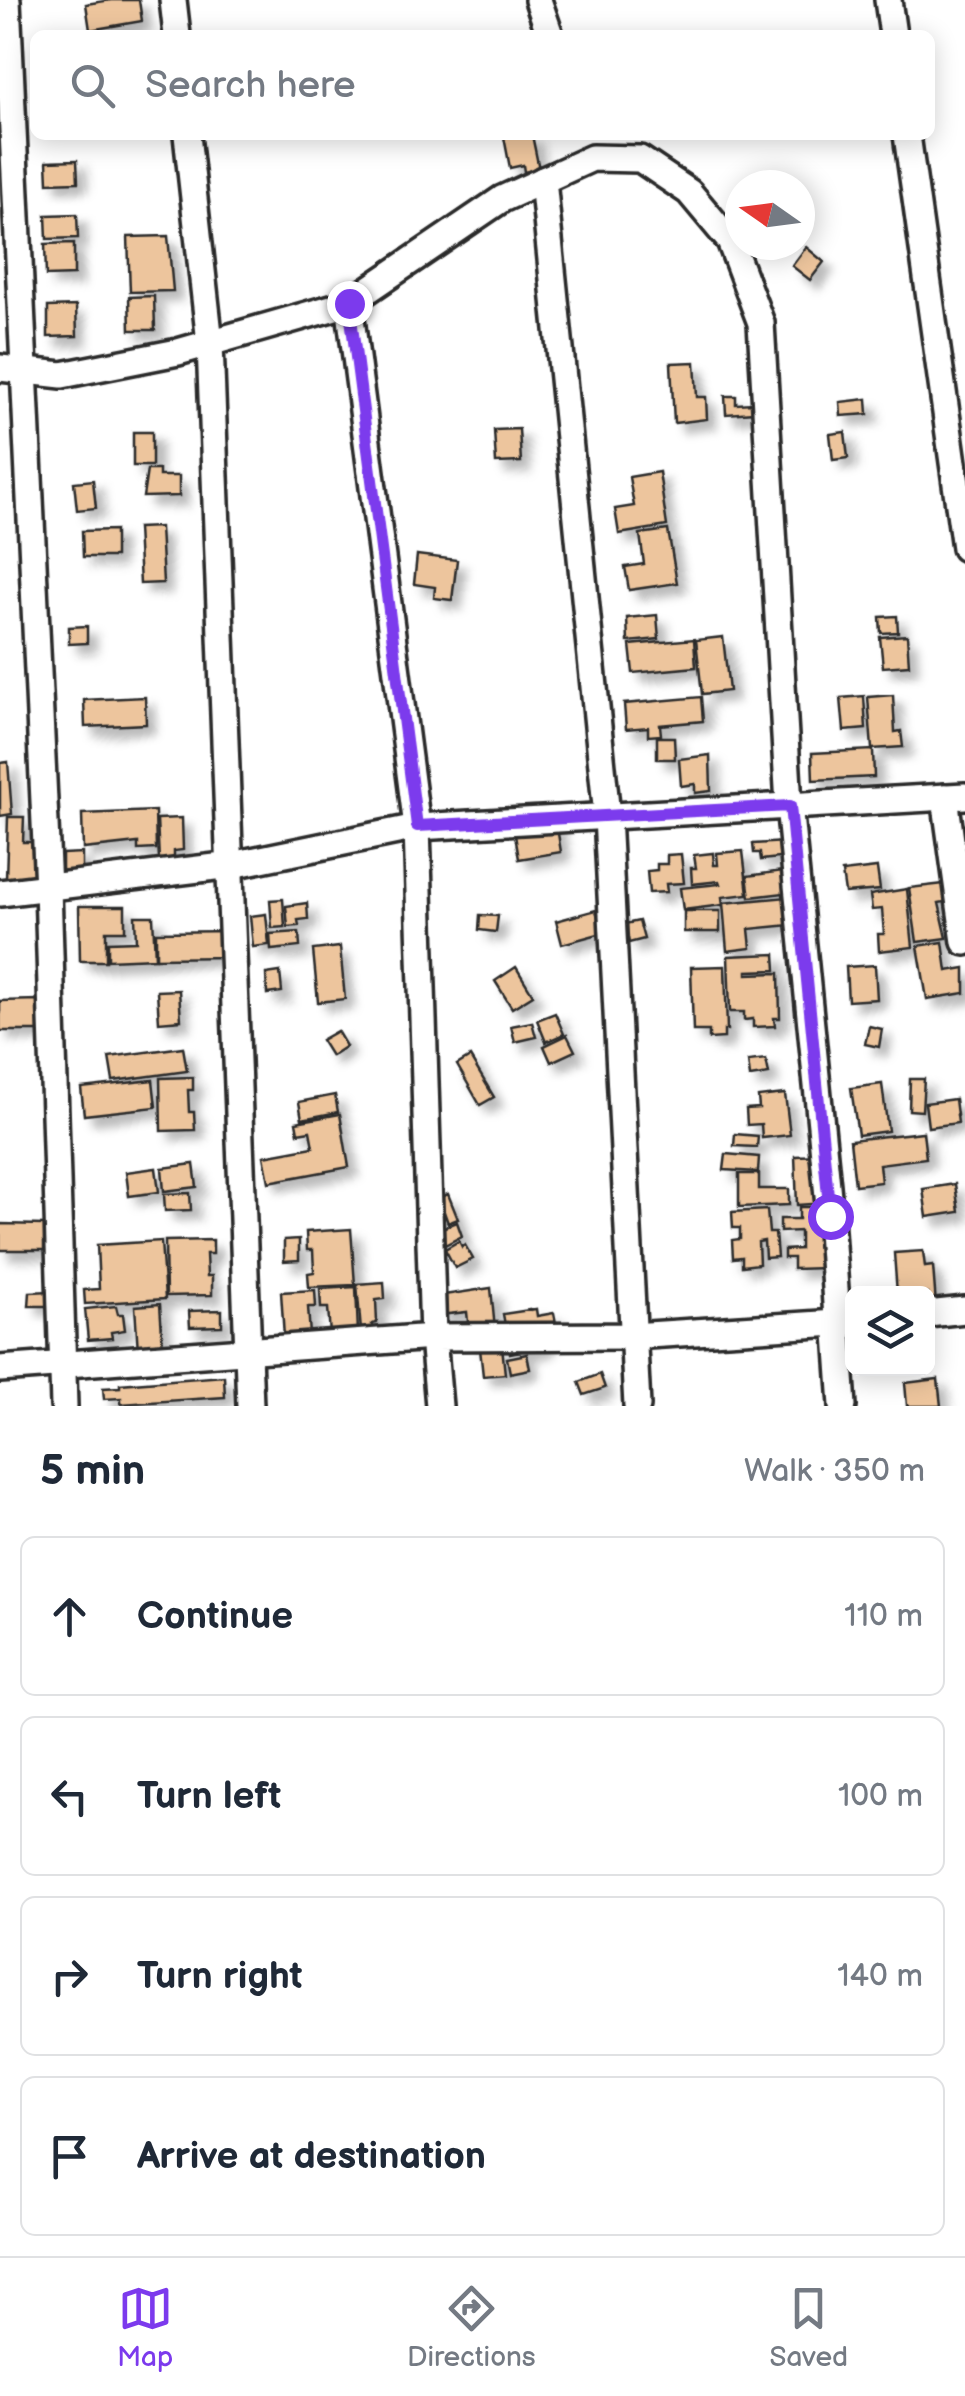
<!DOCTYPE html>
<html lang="en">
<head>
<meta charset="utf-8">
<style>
	body { margin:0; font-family:"Balsamiq Sans",sans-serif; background:#f2f2f3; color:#1f2937 }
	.controls { position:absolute; right:30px; bottom:30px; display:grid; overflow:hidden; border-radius:15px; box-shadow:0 5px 25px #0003 }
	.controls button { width:90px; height:90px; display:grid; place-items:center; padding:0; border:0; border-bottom:2px solid #e0e1e3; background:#fff; color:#1f2937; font:50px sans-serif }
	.compass { position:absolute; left:725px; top:170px; width:90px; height:90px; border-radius:50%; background:#fff; box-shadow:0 5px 25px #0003; rotate:284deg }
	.stop { position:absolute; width:30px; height:30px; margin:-22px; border:8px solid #7c3aed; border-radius:50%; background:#fff }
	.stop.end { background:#7c3aed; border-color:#fff; box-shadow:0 2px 10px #0008 }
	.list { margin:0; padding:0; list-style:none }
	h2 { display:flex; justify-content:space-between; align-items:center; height:130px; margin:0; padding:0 40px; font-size:42px }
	h2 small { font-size:32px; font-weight:400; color:#747a83 }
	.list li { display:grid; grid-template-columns:65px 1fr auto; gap:30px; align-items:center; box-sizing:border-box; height:160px; margin:0 20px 20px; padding:0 20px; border:2px solid #e0e1e3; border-radius:15px }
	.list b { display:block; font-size:38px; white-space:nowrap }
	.list em { font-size:32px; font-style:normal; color:#747a83 }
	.icon { flex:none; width:55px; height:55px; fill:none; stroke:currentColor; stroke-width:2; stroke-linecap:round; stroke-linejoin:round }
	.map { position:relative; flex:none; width:965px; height:1406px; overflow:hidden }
	.search { position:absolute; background:#fff; box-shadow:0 5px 25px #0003; left:30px; right:30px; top:30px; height:110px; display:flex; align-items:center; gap:25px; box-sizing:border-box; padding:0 35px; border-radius:15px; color:#747a83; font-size:38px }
	.sheet { height:850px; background:#fff }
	nav { display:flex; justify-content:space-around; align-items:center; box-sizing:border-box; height:140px; border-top:2px solid #e0e1e3; background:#fff; font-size:28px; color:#747a83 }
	nav a { display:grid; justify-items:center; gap:5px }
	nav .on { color:#7c3aed }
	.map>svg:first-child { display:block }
</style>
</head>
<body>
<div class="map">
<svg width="965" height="1406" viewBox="0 0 965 1406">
	<defs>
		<filter id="shadow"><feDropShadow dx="9" dy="9" stdDeviation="5" flood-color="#0004"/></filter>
	</defs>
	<rect width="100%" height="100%" fill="#fff"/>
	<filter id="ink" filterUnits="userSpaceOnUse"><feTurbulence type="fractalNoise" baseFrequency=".01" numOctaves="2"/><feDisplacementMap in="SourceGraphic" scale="20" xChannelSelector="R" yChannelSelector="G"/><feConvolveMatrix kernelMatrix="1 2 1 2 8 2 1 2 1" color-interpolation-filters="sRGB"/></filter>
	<g filter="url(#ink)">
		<g fill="#edc59d" stroke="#2b2b2b" stroke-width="2.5" filter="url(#shadow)">
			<path d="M111,0h28l3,21 -52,9 -4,-26z"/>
			<path d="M532,135l7,34 -15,3 -1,-7 -13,3 -6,-31z"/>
			<path d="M77,160l1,22 -30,1 -1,-22z"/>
			<path d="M77,214l1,24 -31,1 -1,-24z"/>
			<path d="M168,236l5,55 -43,1 -2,-55z"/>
			<path d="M74,243v32l-28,1 -1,-32z"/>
			<path d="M806,247l18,15 -14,18 -18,-14z"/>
			<path d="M154,296l1,34h-25l-1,-33z"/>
			<path d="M76,306l1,30 -29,1v-30z"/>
			<path d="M695,362l2,35h9l1,22 -33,4 -3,-60z"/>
			<path d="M725,396h11v8l17,-1 1,9 -28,2z"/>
			<path d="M867,399l1,15 -27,2 -1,-14z"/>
			<path d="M519,429l2,33 -25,1 -2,-33z"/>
			<rect x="133" y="432" width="19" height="34"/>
			<path d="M845,432l3,26 -15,2 -3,-26z"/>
			<path d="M147,470h12v6h20v20l-36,1z"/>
			<path d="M659,472l8,54 -48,8 -4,-25 19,-3 -5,-29z"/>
			<path d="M93,480l3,28 -19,2 -3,-28z"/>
			<path d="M160,527l3,56 -23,1 -3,-56z"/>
			<path d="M115,530v27h-32l-1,-26z"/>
			<path d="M668,530l9,53 -48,7 -4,-23 19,-3 -4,-30z"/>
			<path d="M417,555l40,5 -5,40 -18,-2 1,-11 -21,-3z"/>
			<path d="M657,615l2,24 -31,3 -1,-24z"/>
			<path d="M897,616l1,16 -17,1 -1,-16z"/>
			<path d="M87,626v17l-18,1v-17z"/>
			<path d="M907,635l2,30 -26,2 -3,-30z"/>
			<path d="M723,637l6,54 -27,3 -6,-54z"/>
			<path d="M694,639l2,28 -63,6 -3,-28z"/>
			<path d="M893,695l2,37 6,-1 2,16 -31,2 -4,-52z"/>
			<path d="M864,696l2,33 -22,2 -3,-33z"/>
			<path d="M145,697l1,27 -61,3 -1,-27z"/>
			<path d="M701,697l2,24 -43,4 1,10 -13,1v-9l-22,2 -2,-25z"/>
			<path d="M657,737h17l1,22h-18z"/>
			<path d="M873,750l1,27 -61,3 -1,-27z"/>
			<path d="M710,755l1,36 -16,2v-9l-14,2 -2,-27z"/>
			<path d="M8,762l4,52 -12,2v-53z"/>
			<path d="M155,811l1,38 -18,1v-7l-55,6 -1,-35z"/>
			<path d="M8,817h16l-1,25h21l-1,38 -37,-1z"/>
			<path d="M182,818l1,32 -9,1v8l-15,1 -2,-41z"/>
			<path d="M556,821l5,31 -42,7 -5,-30z"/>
			<path d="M786,842l2,15 -27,3 -1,-7h-6l-1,-9z"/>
			<path d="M743,851l5,43 -26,3 1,8 -40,5 -3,-22 40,-4 -1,-3 -27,3 -1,-16h5l-2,-13 19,-2 1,12h4l-1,-12z"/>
			<path d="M82,853v17l-20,1v-17z"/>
			<path d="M681,854l3,29 -18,1 1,8 -18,1 -2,-22 10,-1v-6h10v-9z"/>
			<path d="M877,868l3,22 -35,3 -3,-21z"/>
			<path d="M790,870l3,22 -43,5 -3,-21z"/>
			<path d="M953,883l2,17 -16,3 8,35 -30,4 -8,-54z"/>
			<path d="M907,889l6,58 -34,4 -1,-17h6l-2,-25 -10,1 -2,-15z"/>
			<path d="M798,896l2,28 -51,5 2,19 -24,3 -4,-48z"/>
			<path d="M283,899l2,28 -13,1 -2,-28z"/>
			<path d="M307,903l1,16 -10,1 1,6 -11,1 -2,-21z"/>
			<path d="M79,906h46v25h-19v30h-26z"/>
			<path d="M596,910l6,23 -40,11 -6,-23z"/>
			<rect x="684" y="911" width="36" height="21"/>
			<path d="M266,914l3,31 -16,2 -3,-31z"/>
			<path d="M480,915l18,1 -2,16 -17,-2z"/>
			<path d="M135,916h18l2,42 -47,2v-18l28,-1z"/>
			<path d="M639,921l5,18 -15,4 -4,-19z"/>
			<path d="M231,931v26l-75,1v-26z"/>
			<path d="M299,932l1,15 -29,3 -1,-16z"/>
			<path d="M943,942l4,29 18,-3v25l-38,6 -9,-53z"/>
			<path d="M340,947l5,52 -27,3 -5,-52z"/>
			<path d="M775,954l1,16 -29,1v3l32,-1 1,45h-6l1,8 -22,1v-8l-9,1v-8h-14l-2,-56z"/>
			<path d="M875,965l2,34 -29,2 -2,-34z"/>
			<path d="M725,966l2,64h-3v8l-15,1v-8h-16l-2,-64z"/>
			<path d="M516,967l17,28 -21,13 -17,-27z"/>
			<path d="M280,972l2,20 -15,2 -1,-20z"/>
			<path d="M179,990l2,30 -22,2 -2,-31z"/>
			<path d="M38,1000v16h7l1,15h-46v-30z"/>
			<path d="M555,1013l9,21 -18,8 -9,-22z"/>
			<path d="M532,1022l4,15 -21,5 -4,-16z"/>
			<path d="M869,1026l13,3 -3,18 -14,-3z"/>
			<path d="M337,1031l9,15 -15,10 -10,-16z"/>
			<path d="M567,1035l8,16 -24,11 -7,-16z"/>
			<path d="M183,1047l4,24 -74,10 -4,-24z"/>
			<path d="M470,1057l24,40 -14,8 -23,-40z"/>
			<path d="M766,1059l3,15 -19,3 -2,-16z"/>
			<path d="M193,1077v13h-5l1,22h5l1,18 -34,1 -1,-53z"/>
			<path d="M910,1079h14l-2,32 -13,-1z"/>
			<path d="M153,1080l3,27 -72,8 -3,-27z"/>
			<path d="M882,1084l6,47 -30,4 -7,-47z"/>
			<path d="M785,1094l5,41 -28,3 -1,-14 -14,1 -1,-16 13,-1 -1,-11z"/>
			<path d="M335,1095l3,17 -36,7 -3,-17z"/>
			<path d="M955,1099l3,24 -30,4 -3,-24z"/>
			<path d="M340,1114l9,53 -80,15 -5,-26 49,-9 -3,-16 -12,2 -2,-11z"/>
			<path d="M923,1132l3,26 -47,6 2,18 -26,3 -5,-45z"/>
			<path d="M735,1134l23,2 -1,11 -23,-1z"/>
			<path d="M726,1154l33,3 -1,15 -34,-2z"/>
			<path d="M822,1155l3,48 -28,2 -2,-49z"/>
			<path d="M194,1164l3,23 -33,4 -2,-23z"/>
			<path d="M156,1168l3,24 -30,4 -3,-24z"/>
			<path d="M739,1174h20v15h30v16l-50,2z"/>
			<path d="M955,1184l4,28 -32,5 -4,-28z"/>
			<path d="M190,1193l1,17 -26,1 -1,-17z"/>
			<path d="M448,1194l10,25 -10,4 -9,-25z"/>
			<path d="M799,1207h26v61l-32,1v-11h-9v-8l16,-1v-18l-20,1v-13h19z"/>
			<path d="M767,1210l2,23h6l2,24 -12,1 -1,-17 -6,1 1,22 -17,2v-9l-9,1 -1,-18 8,-1v-11h-7l-1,-16z"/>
			<path d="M457,1222l5,14 -23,12 -2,-22 6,-3 2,4z"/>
			<path d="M0,1224l44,1v25h-44z"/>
			<path d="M351,1229l4,56 -46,2 -1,-14 6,-1 -1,-22h-6l-1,-18z"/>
			<path d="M299,1239v21l-15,1v-21z"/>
			<path d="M213,1240v14h-7l1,22h5v19l-46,1 -1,-55z"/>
			<path d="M161,1241l4,58 -80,5 -1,-14 15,-1 -2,-44z"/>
			<path d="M459,1241l3,6 3,-2 8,14 -18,9 -10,-19z"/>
			<path d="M923,1251l2,16 8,-1 3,39 -8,1v-12h-31l-3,-41z"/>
			<path d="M384,1282l1,17 -9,1 1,23 -5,1v7h-11l-4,-47z"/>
			<path d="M356,1287l2,46 -28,2 -2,-27h-7l-1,-19z"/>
			<path d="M491,1288l5,52 -26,2 -3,-30 -28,3 -2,-19z"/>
			<path d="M315,1290l1,17h-8l2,28 -26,2 -3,-45z"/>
			<path d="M51,1291l-1,15h-21l1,-14z"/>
			<path d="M160,1304l3,45 -25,2 -3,-45z"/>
			<path d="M116,1306l2,8h5l2,16 -14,2 1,6 -24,2 -3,-31z"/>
			<path d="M536,1309l1,7 17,-3 3,15 -14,19 -33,6 -7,-39z"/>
			<path d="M222,1310v16l-32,1 -1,-16z"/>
			<path d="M502,1346l3,28 -22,2 -3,-27z"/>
			<path d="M527,1354l3,15 -20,4 -3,-15z"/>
			<path d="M600,1374l5,14 -21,7 -5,-13z"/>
			<path d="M224,1376l1,21 -104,7v-6l-17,1 -1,-11 17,-1v-3z"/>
			<path d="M938,1379l3,27h-34l-2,-23z"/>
		</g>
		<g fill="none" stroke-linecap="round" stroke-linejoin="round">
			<g stroke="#2b2b2b" stroke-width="32">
				<g id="street">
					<path d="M7,0l41,888 16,518"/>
					<path d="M173,0l4,35"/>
					<path d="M538,0l12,35"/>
					<path d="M888,0l5,35"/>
					<path d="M187,135l23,208 40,1063"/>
					<path d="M907,135l58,413"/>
					<path d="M543,180l64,636 30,590"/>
					<path d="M349,303l153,-104 90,-41 48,1 49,33 41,49 31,82 28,482 41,411 13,190"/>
					<path d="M0,368l62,7 116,-23 171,-49 68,524 16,510 -433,32"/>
					<path d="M945,797l20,145"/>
					<path d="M0,893l232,-28 185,-38 548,-31"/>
					<path d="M928,1314l37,-4"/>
					<path d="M439,1406l-6,-69 199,-1 220,-14"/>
				</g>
			</g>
			<use href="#street" stroke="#fff" stroke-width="25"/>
		</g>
	</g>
	<g fill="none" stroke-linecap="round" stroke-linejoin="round" filter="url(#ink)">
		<path stroke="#7c3aed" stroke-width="12" d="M349,303l68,523 373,-20 40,410"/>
	</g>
</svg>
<div class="controls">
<button><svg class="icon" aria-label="layers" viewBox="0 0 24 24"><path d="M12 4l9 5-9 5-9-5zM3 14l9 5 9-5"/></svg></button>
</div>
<svg class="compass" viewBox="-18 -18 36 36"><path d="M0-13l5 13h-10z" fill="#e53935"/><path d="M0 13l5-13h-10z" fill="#747a83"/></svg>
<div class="stop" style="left:830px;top:1216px"></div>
<div class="stop end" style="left:349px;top:303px"></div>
<div class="search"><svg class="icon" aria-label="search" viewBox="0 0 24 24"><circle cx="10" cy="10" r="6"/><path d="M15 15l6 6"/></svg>Search here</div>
</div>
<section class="sheet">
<h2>5 min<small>Walk · 350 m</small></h2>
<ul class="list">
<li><svg class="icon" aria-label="ahead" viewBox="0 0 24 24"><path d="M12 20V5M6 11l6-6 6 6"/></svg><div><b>Continue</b></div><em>110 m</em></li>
<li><svg class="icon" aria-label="left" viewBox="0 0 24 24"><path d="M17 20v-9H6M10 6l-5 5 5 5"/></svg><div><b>Turn left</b></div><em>100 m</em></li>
<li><svg class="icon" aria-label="right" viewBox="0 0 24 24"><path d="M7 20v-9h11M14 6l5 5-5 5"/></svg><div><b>Turn right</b></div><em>140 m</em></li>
<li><svg class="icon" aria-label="arrive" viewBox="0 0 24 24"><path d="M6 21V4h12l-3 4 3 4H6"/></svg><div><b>Arrive at destination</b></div></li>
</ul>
</section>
<nav>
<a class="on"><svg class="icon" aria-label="map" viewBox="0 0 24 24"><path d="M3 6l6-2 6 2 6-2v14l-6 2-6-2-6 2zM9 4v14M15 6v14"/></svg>Map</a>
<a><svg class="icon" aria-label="directions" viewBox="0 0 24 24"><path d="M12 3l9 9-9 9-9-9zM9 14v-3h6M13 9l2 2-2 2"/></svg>Directions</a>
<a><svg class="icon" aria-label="saved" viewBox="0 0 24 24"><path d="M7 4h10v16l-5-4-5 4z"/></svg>Saved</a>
</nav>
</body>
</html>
